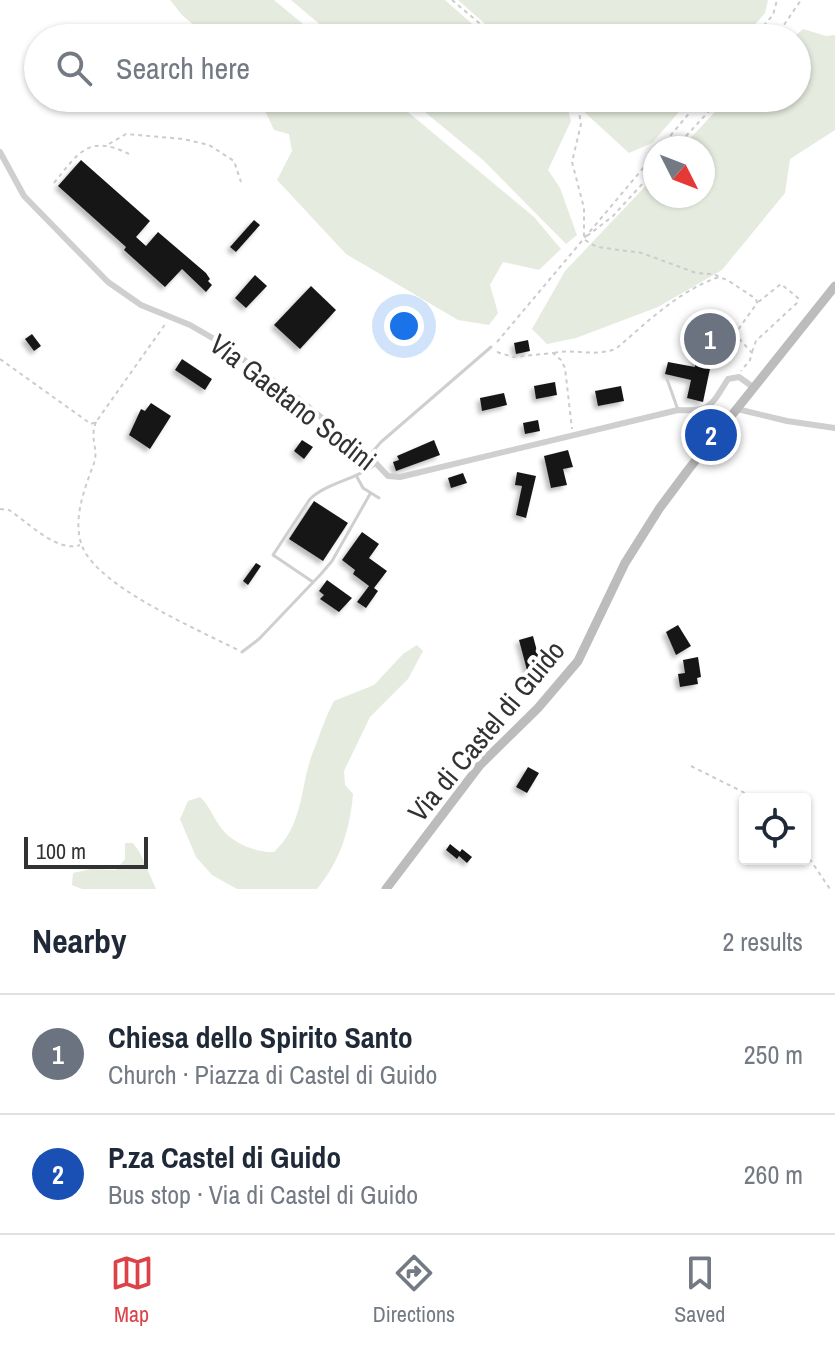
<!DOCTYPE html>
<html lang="en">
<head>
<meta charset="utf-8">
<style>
	body { margin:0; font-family:"Archivo Narrow",sans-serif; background:#f6f6f7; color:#1f2937 }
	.controls { position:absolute; right:24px; bottom:24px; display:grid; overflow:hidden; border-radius:8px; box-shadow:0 2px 6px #0004 }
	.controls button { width:72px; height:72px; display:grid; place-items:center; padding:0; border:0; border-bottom:2px solid #e0e1e3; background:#fff; color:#1f2937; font:40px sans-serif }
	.compass { position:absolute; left:643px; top:136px; width:72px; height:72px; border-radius:50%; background:#fff; box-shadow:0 2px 6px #0004; rotate:132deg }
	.scale { position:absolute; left:24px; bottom:20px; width:124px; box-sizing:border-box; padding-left:8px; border:4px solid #323232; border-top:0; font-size:22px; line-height:28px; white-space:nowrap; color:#323232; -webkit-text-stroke:6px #fff; paint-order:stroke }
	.you { position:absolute; left:404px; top:326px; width:28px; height:28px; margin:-20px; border:6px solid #fff; border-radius:50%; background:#1a73e8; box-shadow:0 0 0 12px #1a73e833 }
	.badge { display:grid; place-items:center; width:52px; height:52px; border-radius:50%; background:#dc4248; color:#fff; font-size:26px; font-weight:700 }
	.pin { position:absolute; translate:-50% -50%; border:4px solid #fff; box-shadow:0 2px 8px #0006 }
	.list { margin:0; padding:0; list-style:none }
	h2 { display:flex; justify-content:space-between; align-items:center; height:104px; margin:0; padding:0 32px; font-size:34px }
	h2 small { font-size:26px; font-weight:400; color:#747a83 }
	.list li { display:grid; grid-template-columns:52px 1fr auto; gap:24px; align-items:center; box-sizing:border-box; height:120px; padding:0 32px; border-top:2px solid #e0e1e3 }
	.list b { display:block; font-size:30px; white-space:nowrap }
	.list p { margin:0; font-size:26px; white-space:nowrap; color:#747a83 }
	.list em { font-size:26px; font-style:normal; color:#747a83 }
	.icon { flex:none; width:44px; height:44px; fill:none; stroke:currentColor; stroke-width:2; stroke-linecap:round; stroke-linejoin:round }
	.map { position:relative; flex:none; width:835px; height:889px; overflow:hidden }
	.search { position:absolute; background:#fff; box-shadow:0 2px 6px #0004; left:24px; right:24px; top:24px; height:88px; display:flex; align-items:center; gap:20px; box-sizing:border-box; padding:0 28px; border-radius:44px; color:#747a83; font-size:30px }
	.sheet { height:344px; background:#fff }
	nav { display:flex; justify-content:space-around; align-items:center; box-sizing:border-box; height:112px; border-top:2px solid #e0e1e3; background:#fff; font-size:22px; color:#747a83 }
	nav a { display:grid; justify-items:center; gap:4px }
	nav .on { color:#dc4248 }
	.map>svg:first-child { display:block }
</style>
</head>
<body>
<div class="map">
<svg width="835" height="889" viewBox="0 0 835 889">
	<defs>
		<filter id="shadow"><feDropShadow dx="-3.5" dy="3.5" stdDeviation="2" flood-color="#0004"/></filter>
	</defs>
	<rect width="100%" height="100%" fill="#fff"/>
	<g fill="#e5ebdf">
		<path d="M170,0h104l46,38h-112l-26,-23z"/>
		<path d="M291,0h154l43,38h-152z"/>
		<path d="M458,0h310l-3,13 -22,25h-242z"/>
		<path d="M803,29l23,7 9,-1v95l-45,29 -5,34 -63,77 -64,37 -82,31 -29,6 -15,-15 33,-58 90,-95v20h48v-48h-22l47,-50h69v-60h-4z"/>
		<path d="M259,98h132l143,119 27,32 -22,21 -36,-8 -13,23 8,28 -9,12 -31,-5 -112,-66 -69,-74 15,-29 -3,-17 -15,-4z"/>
		<path d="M408,98h147l13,12 3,11 -23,49 12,18 17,47 -11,9 -83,-84z"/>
		<path d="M569,98h122l-39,45 -23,10z"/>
		<path d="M417,645l6,6 -15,28 -38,38 -26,54 1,14 8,9c-3,36 -13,67 -36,95h-80l-25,-14 -16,-18 -16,-38 8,-18 12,-4c10,9 13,21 22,32 10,14 35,24 52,23 32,-30 25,-69 41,-105 6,-16 11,-31 19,-46l40,-16 29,-31z"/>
		<path d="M125,843h8l7,10 16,36h-74l-10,-4 1,-12 18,-4 25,1 9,-11z"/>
	</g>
	<g fill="#191919" filter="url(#shadow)">
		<path d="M81,160l69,61 -14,16 10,9 12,-14 48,41 4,6 -2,2 4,4 -6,7 -24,-23 -17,18 -41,-37 2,-3 -68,-61z"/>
		<path d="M254,220l6,5 -24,27 -6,-5z"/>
		<path d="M255,275l12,11 -21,22 -11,-10z"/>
		<path d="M311,286l25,24 -36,39 -26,-24z"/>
		<path d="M705,316l22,20 -24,26 8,2 -8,38 -16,-4 4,-18 -26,-6 3,-12 27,5 1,-15 5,-5 -5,-4v-9l7,-9 -4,-3z"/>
		<path d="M32,334l9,12 -7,5 -9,-12z"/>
		<path d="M528,340l2,11 -14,3 -2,-11z"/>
		<path d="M182,359l30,20 -7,11 -30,-20z"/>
		<path d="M555,382l2,13 -21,4 -2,-13z"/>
		<path d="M621,386l3,15 -26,5 -3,-15z"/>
		<path d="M504,393l3,12 -25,6 -2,-13z"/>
		<path d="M151,403l20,13 -21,33 -21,-14 12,-26 4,2z"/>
		<path d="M538,420l2,11 -15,3 -2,-11z"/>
		<path d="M302,440l11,7 -9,12 -10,-8z"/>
		<path d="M434,440l6,15 -44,16 -3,-9 6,-2 -2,-4z"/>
		<path d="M568,450l5,17 -10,2 4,16 -16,3 -7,-32z"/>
		<path d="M517,472l19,4 -10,42 -10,-3 6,-29 -7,-1z"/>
		<path d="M463,473l4,10 -16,5 -3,-10z"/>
		<path d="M314,501l34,22 -25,38 -34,-22z"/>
		<path d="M362,532l17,12 -10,14 18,13 -13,17 4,3 -12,17 -9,-6 12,-16 -16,-12 2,-4 -13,-10z"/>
		<path d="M256,563l5,3 -13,19 -5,-4z"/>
		<path d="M327,580l25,18 -13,14 -19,-13 4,-4 -5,-4z"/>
		<path d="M678,625l13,21 -15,9 -10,-23z"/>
		<path d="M533,636l9,34 -14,4 -9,-34z"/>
		<path d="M698,657l3,20 -4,1 1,6 -18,3 -2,-13 7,-1 -2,-13z"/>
		<path d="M528,767l11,6 -12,20 -11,-6z"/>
		<path d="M450,844l10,8 2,-3 10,8 -5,6 -8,-7 -2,3 -11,-9z"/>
	</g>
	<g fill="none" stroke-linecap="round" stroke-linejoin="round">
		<g stroke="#ccc" stroke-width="2" stroke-dasharray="4 4" stroke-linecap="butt">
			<path d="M452,0l45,38"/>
			<path d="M753,38l20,-23 4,-15"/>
			<path d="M775,38l26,-38"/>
			<path d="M564,98l15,13 2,13 -9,38 12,46v30"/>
			<path d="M109,144l17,-10 57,5 26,6 25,16 7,21"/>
			<path d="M660,148l42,-50"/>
			<path d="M675,148l46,-50"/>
			<path d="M54,183c25,-31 35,-49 75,-29"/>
			<path d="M587,236l26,-20 42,-46"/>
			<path d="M585,240l12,7 45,6 54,20 17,1 16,7 27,18 1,4 -22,31 17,19 -2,7 -9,11"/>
			<path d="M497,342l158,-188"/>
			<path d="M497,352l16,5 40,-4 8,7 4,8 7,61"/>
			<path d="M752,352l4,-11 42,-39v-4l-17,-14 -24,19"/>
			<path d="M554,353c22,-5 41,5 63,-5 30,-26 63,-58 102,-71"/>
			<path d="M0,359l91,65 5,-2 70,-99"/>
			<path d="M280,394l1,14 12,9 13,-3"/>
			<path d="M96,422c-7,18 3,26 -2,41 -9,25 -22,56 -12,83 16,41 117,84 156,104"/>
			<path d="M0,509l9,1c19,12 48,43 71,35"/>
			<path d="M691,766l66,33"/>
			<path d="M805,852l25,37"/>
		</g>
		<g stroke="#cfcfcf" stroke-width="3">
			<path d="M667,379l11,31"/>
			<path d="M369,456l12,-14 110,-95"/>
			<path d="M357,477l6,11 16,10"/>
			<path d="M313,582l-40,-27 37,-56c18,-17 46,-19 66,-35"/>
			<path d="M242,652l17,-13 62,-65 11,-13 38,-67"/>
		</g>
		<g stroke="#cfcfcf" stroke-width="6">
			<path d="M0,152l24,44 84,86 33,23 49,20 26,15 84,60 69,56 19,20 12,1 278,-67c33,2 33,-4 50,-31l11,-2 14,10"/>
			<path d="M737,409l50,12 48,7"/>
		</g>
		<path stroke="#bcbcbc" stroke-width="9" d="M386,889l94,-124 58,-57 40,-47 47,-98 34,-54 29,-39 147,-184"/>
	</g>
	<g text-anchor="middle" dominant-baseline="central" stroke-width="8" stroke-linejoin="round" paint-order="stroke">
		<g font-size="28" fill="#323232" stroke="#fff">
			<text transform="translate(293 402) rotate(38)">Via Gaetano Sodini</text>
			<text transform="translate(486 731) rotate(-50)">Via di Castel di Guido</text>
		</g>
	</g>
</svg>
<div class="controls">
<button><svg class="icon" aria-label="locate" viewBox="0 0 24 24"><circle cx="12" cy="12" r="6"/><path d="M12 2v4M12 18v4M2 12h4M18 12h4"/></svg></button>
</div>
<svg class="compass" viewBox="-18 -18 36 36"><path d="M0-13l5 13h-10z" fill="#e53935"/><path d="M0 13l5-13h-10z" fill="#747a83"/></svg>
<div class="scale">100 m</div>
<div class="you"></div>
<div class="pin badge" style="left:710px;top:339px;background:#6b7280">1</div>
<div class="pin badge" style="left:711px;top:435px;background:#1a4fb4">2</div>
<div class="search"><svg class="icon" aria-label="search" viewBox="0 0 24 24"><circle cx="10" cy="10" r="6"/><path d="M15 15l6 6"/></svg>Search here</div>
</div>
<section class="sheet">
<h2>Nearby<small>2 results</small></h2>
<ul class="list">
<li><span class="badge" style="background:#6b7280">1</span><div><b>Chiesa dello Spirito Santo</b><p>Church · Piazza di Castel di Guido</p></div><em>250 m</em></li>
<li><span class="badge" style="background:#1a4fb4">2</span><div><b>P.za Castel di Guido</b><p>Bus stop · Via di Castel di Guido</p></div><em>260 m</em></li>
</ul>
</section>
<nav>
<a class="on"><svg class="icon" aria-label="map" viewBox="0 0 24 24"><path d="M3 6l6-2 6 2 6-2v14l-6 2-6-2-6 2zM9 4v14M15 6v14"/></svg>Map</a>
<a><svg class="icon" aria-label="directions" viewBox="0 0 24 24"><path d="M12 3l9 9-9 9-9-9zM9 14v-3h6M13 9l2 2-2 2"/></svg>Directions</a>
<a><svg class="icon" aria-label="saved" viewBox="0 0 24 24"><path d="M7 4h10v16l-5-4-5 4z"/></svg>Saved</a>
</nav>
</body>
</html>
